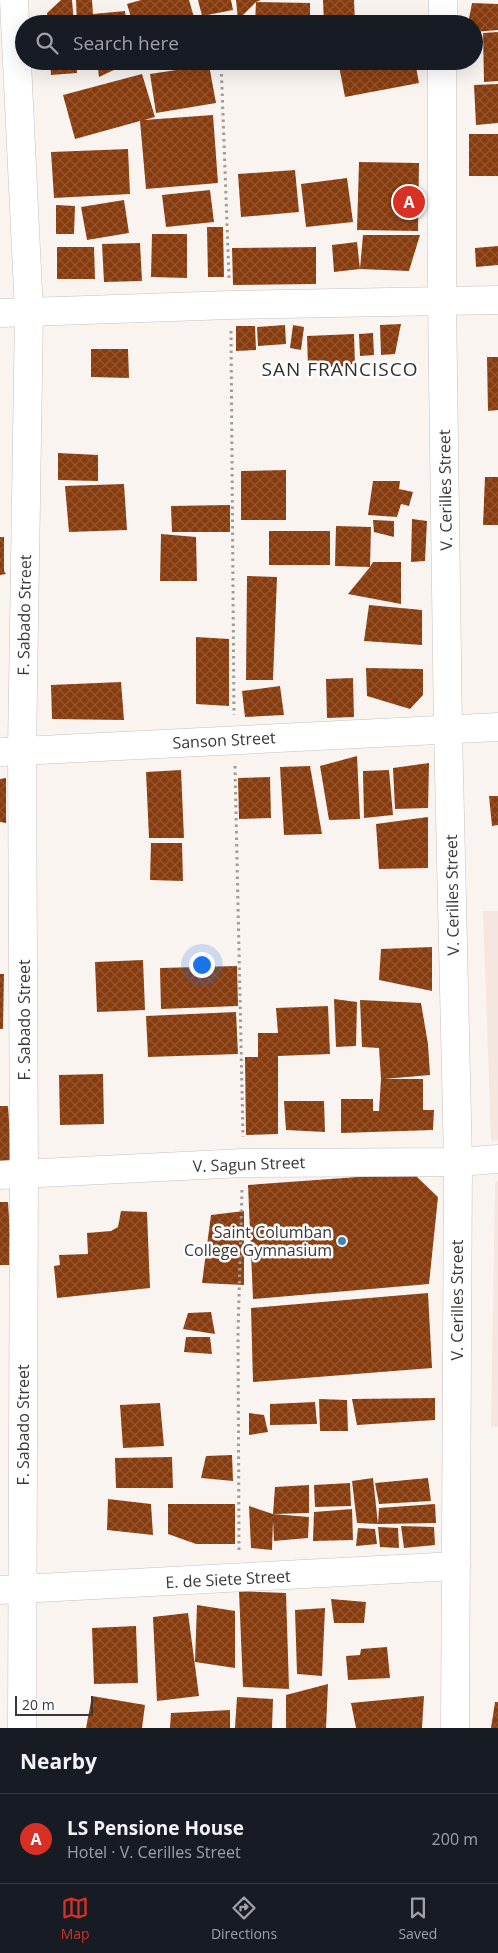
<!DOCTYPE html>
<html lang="en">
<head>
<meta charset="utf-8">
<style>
	body { margin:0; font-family:"Open Sans",sans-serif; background:#20242c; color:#f1f3f6 }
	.scale { position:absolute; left:15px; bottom:12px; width:78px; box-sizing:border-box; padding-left:5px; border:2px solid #3a3837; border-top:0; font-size:14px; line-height:18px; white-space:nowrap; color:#3a3837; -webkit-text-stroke:4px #fff; paint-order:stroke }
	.you { position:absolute; left:201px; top:964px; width:18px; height:18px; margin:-12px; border:4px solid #fff; border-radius:50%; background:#1a73e8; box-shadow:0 0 0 8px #1a73e833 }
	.badge { display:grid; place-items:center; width:32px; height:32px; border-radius:50%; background:#d93025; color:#fff; font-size:16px; font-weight:700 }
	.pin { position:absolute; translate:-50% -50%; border:2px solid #fff; box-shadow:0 1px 5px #0006 }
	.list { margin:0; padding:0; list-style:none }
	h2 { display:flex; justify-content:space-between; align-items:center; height:65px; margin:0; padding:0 20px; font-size:21px }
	h2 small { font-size:16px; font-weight:400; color:#9ea1a6 }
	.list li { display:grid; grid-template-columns:32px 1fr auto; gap:15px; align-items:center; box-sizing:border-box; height:90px; padding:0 20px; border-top:1px solid #363941 }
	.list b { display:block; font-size:19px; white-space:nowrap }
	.list p { margin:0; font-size:16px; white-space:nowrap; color:#9ea1a6 }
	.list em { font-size:16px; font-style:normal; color:#9ea1a6 }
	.icon { flex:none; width:28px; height:28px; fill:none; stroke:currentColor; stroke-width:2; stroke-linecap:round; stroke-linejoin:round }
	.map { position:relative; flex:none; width:498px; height:1728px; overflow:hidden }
	.search { position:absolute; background:#171b24; box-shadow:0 5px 20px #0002; left:15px; right:15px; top:15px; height:55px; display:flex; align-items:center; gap:12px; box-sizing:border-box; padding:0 18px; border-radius:28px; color:#9ea1a6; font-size:19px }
	.sheet { height:155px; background:#171b24 }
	nav { display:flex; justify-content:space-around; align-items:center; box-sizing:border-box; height:70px; border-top:1px solid #363941; background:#171b24; font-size:14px; color:#9ea1a6 }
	nav a { display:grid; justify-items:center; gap:2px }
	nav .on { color:#d93025 }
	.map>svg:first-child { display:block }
</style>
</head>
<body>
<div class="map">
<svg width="498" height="1728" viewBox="0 0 498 1728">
	<defs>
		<pattern id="building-cross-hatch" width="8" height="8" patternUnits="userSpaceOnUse" patternTransform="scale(1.25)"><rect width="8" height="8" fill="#883b0d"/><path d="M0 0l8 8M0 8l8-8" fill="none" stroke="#945631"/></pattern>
	</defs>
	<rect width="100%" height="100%" fill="#faf4f1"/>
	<g fill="#f5e7e0">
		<path d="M483,911h15v229l-7,1z"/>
		<path d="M498,1181v246h-7l4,-245z"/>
	</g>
	<g fill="url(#building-cross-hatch)">
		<path d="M61,0h11l2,24h-26l-1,-11z"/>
		<path d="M76,0h16l1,14 32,-3 2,13h-50z"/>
		<path d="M141,0h48l7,24h-63l-6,-20z"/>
		<path d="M198,0h33l2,10 -31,6z"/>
		<path d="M236,0h25l-5,2 -18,18z"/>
		<path d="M323,0h31l1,24h-31z"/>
		<path d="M256,2l54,1v21h-55z"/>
		<path d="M472,3l26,1v26l-24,2v-8h-6z"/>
		<path d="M498,32v49l-14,1 -1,-49z"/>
		<path d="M50,61h26l1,12 -26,2z"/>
		<path d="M97,61h36l-34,16z"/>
		<path d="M338,61h77l4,22 -74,14z"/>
		<path d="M209,65l7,38 -60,10 -6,-39z"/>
		<path d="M142,74l13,43 -11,3 69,-5 5,68 -72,6 -6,-68 -65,18 -12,-44z"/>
		<path d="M498,84v39l-22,2 -2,-40z"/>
		<rect x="469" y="134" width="29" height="42"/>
		<path d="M128,149l2,45 -76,4 -3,-46z"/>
		<path d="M359,162l60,1 -1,68 -61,-1z"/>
		<path d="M295,170l4,42 -58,5 -3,-43z"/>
		<path d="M347,178l6,44 -47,5 -5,-43z"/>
		<path d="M210,190l4,32 -48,5 -4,-32z"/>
		<path d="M124,200l5,33 -42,7 -6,-33z"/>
		<path d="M56,205l19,1 -1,28h-18z"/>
		<path d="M207,227h16l1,50h-16z"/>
		<path d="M152,234h35v44l-36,-1z"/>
		<path d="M363,235h57l-11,36 -49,-2 -26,3 -2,-27 25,-3 3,27z"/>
		<path d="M140,243l2,38 -38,1 -2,-38z"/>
		<path d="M498,246v19l-22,2 -1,-19z"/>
		<path d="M57,247h37l1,32h-38z"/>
		<path d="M316,247v37l-83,1 -1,-37z"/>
		<path d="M401,324l-6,30 -14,1 -1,-30z"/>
		<path d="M285,325l1,19 -28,2 -1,-19z"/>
		<path d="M293,325l11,2 -3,23 -11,-2z"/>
		<path d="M236,326h19l1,24 -20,1z"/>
		<path d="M373,333l1,22 -14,1 -1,-22z"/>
		<path d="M354,334l1,32 -47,2 -1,-32z"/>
		<path d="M91,349h37l1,29 -38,-1z"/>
		<path d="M487,357h11v53l-10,1z"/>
		<path d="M58,453l40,2v26l-40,-1z"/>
		<path d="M286,470v50h-45v-49z"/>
		<path d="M485,477h13v48h-15z"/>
		<path d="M373,481h27l-1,8 14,3 -4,14 -8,-2 -4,13 -29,-2z"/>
		<path d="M124,484l3,46 -58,2 -4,-46z"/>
		<path d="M230,505v27h-58l-1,-26z"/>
		<path d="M412,519l15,2 -2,40 -14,1z"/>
		<path d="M373,520l21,1v16l-20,-5z"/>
		<path d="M336,526l35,1 -1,40 3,-5h28v42l-53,-10 22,-27 -35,-1z"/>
		<rect x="269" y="531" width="61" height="34"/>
		<path d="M161,534l35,3 1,44h-37z"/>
		<path d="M0,537h4v34l2,3 -6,1z"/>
		<path d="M247,576l30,1 -4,103h-27z"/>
		<path d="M369,605l53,5v35l-58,-4z"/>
		<path d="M196,637l33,2v67l-33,-2z"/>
		<path d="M366,668l57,1v26l-13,14 -43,-13z"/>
		<path d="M353,678l1,39 -27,1 -1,-39z"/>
		<path d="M121,682l3,38 -72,-1 -1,-34z"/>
		<path d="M280,686l4,29 -39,2 -3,-26z"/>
		<path d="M357,756l3,63 -31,1 -9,-54z"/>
		<path d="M429,763l-1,45 -33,1 -2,-41z"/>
		<path d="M310,766l12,68 -38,1 -4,-68z"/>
		<path d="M181,770l3,68h-35l-3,-66z"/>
		<path d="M389,770l4,45 -29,3 -1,-47z"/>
		<path d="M270,777l1,41 -32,1 -1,-41z"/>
		<path d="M6,778v45l-6,-1v-43z"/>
		<path d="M489,796h9v29l-6,1z"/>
		<path d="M428,817v51l-49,1 -3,-45z"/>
		<path d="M151,843h31l1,38 -33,-1z"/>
		<path d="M432,947v44l-53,-11 2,-31z"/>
		<path d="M143,960l2,50 -48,2 -2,-50z"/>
		<path d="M237,966l1,40 -77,3 -1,-41z"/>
		<path d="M0,974h4l-1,55h-3z"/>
		<path d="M334,999l23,3 -1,44 -20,1z"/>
		<path d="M360,1000l61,3 7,41 2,31 -46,4h39v31h11l-1,20 -92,3v-34h32v12h6l2,-32 -2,-31 -17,-1z"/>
		<path d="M328,1006l2,48 -52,2v78l-32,1 -1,-78h13v-24h20l-2,-25z"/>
		<path d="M236,1012l2,42 -90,3 -2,-41z"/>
		<path d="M103,1074l1,50 -44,1 -1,-50z"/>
		<path d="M284,1101h40l1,31 -39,-2z"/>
		<path d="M0,1106h8l4,58h-12z"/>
		<path d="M413,1173l25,24 -9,87 -176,15 -5,-114z"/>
		<path d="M0,1202h8l4,63h-12z"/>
		<path d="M121,1211l26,1 3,76 -93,10 -3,-32 6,-1 -1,-10 29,-1 -1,-21 24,-2 7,-4z"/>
		<path d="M244,1211v74l-42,-2 9,-68z"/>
		<path d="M428,1293l4,75 -179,14 -2,-74z"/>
		<path d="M211,1312l4,22 -32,-5 5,-16z"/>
		<path d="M186,1337h24l2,17 -28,-2z"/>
		<path d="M435,1398v22l-78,5 -5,-26z"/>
		<path d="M319,1399l28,1 1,31h-28z"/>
		<path d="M315,1402l2,22 -47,1v-21z"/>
		<path d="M160,1403l4,43 -41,2 -3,-43z"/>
		<path d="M249,1413l15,2 4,17 -19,3z"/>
		<path d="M232,1455l1,26 -32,-3 5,-22z"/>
		<path d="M172,1457l1,31h-57l-1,-30z"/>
		<path d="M373,1478l5,46 1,-16 56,-4 1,19 -58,1 -21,-1 -5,-42z"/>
		<path d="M428,1478l3,23 -52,3 -4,-21z"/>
		<path d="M350,1483l1,23 -36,1 -1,-22z"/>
		<path d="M309,1485v28l-36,1 36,3 -1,21 -34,3 -1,-20 -1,29 -21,-2 -2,-42 24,8 2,-27z"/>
		<path d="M108,1499l43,5 2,31 -46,-5z"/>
		<path d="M168,1504h67v40h-39l-28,-10z"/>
		<path d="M352,1509l1,31 -40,1 1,-29z"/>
		<path d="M401,1526l33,1 1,18 -31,3z"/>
		<path d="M378,1527l20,1 1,20 -19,-1z"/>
		<path d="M358,1528l17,1 2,15 -21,2z"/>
		<path d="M239,1591l47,2 3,96 -46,-2z"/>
		<path d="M331,1599l35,3 -2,21h-30z"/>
		<path d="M197,1605l38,6v57l-40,-6z"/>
		<path d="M325,1608l-3,68 -25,-2 -2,-64z"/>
		<path d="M188,1613l11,83 -42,5 -4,-84z"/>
		<path d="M136,1626l2,57 -44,1 -2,-56z"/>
		<path d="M387,1647l3,31 -42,2 -2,-24 14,-1 1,-6z"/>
		<path d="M328,1684l-2,44h-40v-33z"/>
		<path d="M92,1696l53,9 -3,23h-56z"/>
		<path d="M424,1696l-2,32h-66l-5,-25z"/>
		<path d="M237,1697l36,2 -1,29h-37z"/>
		<path d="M495,1702h3v26h-7z"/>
		<path d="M230,1710v18h-60l1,-15z"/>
	</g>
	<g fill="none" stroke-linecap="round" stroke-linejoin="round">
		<g stroke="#c6c0bd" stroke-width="29">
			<g id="minor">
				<path d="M14,0l15,312 -7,439 2,425 -2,552"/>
				<path d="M443,24v-24"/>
				<path d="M442,61v241l6,427 10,433 -3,566"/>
				<path d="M0,313l230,-8 268,-5"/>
				<path d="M0,752l498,-25"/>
				<path d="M0,1175l243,-12 215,-1 40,-3"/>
				<path d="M0,1590l456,-24"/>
			</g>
		</g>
		<g stroke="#9f9b99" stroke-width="3" stroke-dasharray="2.5 4" stroke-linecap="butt">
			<path d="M221,61l8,217"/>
			<path d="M231,331l3,384"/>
			<path d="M235,766l8,371"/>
			<path d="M239,1550l-1,-217 4,-144"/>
		</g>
		<use href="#minor" stroke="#fff" stroke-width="28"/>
	</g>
	<circle fill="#3a86b9" stroke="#fff" stroke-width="2" cx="342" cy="1241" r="5"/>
	<g text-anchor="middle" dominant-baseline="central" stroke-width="5" stroke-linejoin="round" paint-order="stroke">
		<g font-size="16" fill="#3a3837" stroke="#fff">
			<text transform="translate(445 490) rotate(-91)">V. Cerilles Street</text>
			<text transform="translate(24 615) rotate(-89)">F. Sabado Street</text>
			<text transform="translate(224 740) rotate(-3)">Sanson Street</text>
			<text transform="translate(452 895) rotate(-91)">V. Cerilles Street</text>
			<text transform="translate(24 1020) rotate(-90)">F. Sabado Street</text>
			<text transform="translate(249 1164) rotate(-2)">V. Sagun Street</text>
			<text transform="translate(457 1300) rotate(-90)">V. Cerilles Street</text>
			<text transform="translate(23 1425) rotate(-90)">F. Sabado Street</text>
			<text transform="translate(228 1579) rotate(-3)">E. de Siete Street</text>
		</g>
		<g font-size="16" fill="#3a3837" stroke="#fff" text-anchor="end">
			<text x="332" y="1232">Saint Columban<tspan x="332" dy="18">College Gymnasium</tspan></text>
		</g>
		<g font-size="19" letter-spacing="1" fill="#332e2c" stroke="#fff">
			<text x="340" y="369">SAN FRANCISCO</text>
		</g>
	</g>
</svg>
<div class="scale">20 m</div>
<div class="you"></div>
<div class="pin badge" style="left:409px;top:202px">A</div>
<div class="search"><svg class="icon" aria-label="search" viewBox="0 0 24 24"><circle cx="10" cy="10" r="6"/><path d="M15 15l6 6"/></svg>Search here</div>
</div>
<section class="sheet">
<h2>Nearby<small></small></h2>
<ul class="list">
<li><span class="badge">A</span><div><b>LS Pensione House</b><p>Hotel · V. Cerilles Street</p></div><em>200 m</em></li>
</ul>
</section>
<nav>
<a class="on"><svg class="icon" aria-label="map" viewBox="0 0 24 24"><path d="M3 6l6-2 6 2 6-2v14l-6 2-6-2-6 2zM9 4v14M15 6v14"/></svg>Map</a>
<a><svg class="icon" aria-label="directions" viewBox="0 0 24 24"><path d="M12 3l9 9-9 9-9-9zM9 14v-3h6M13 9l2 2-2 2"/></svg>Directions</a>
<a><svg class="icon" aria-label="saved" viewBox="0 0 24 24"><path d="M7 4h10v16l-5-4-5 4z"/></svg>Saved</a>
</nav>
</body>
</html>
